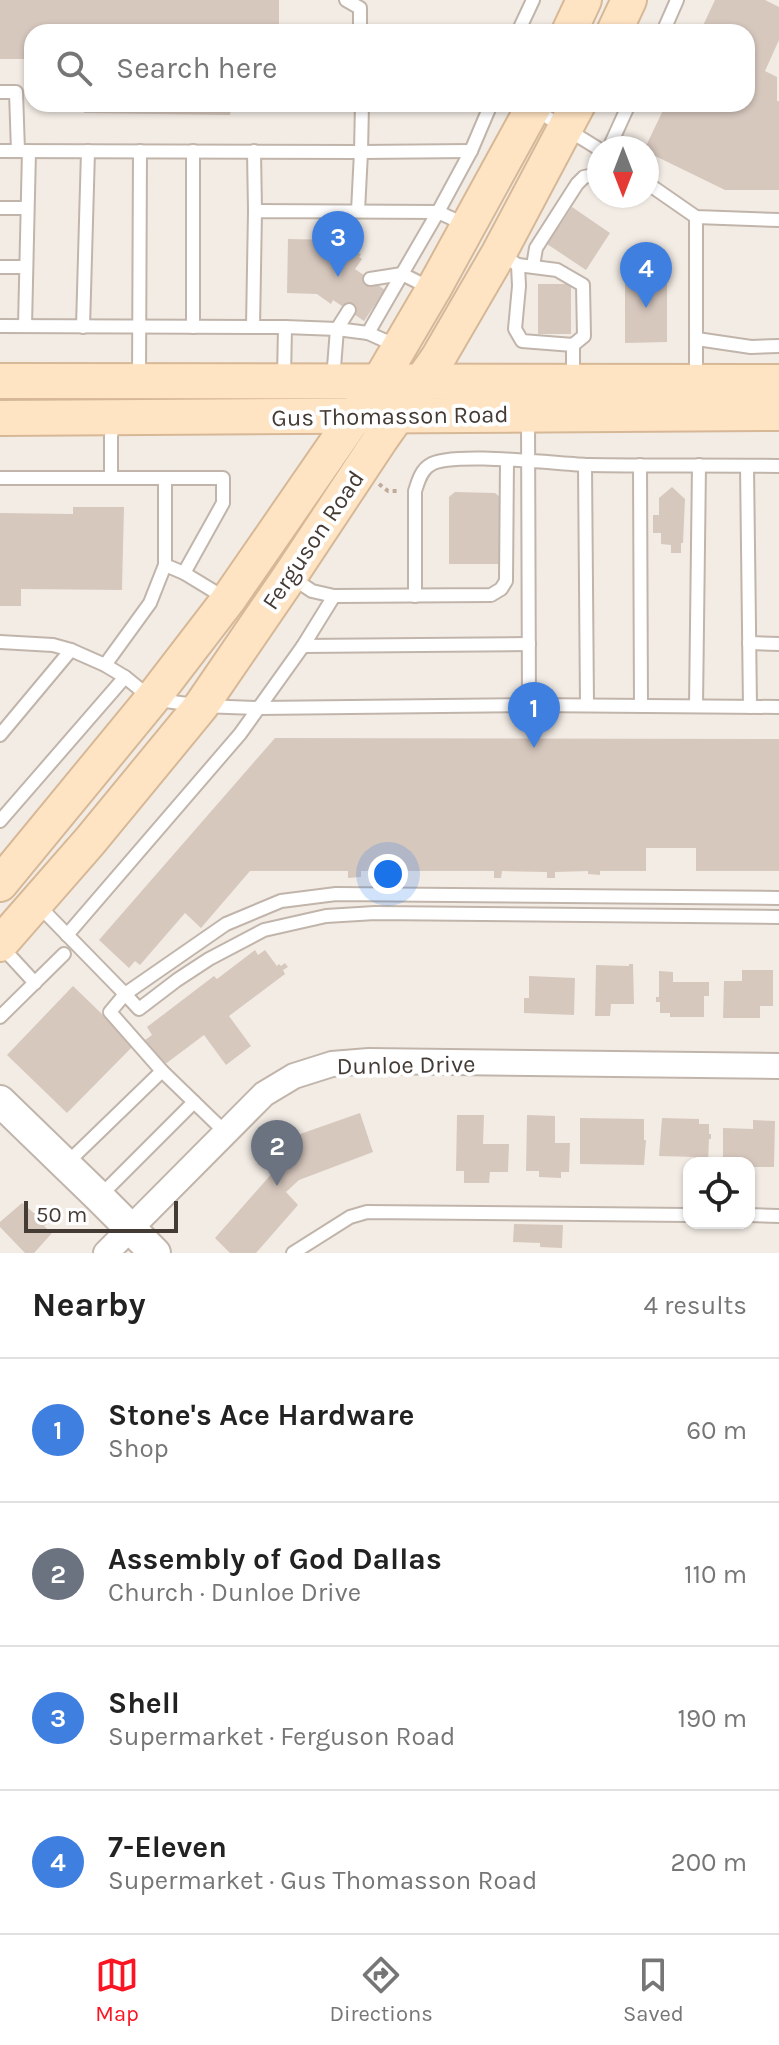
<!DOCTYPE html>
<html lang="en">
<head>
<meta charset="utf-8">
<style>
	body { margin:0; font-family:Karla,sans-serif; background:#f6f6f6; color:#222 }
	.controls { position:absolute; right:24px; bottom:24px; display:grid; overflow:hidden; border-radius:16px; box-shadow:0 2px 6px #0004 }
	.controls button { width:72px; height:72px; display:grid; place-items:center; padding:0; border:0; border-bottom:2px solid #e0e0e0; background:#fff; color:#222; font:40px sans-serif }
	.compass { position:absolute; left:587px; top:136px; width:72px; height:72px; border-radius:50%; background:#fff; box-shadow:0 2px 6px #0004; rotate:180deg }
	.scale { position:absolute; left:24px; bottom:20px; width:154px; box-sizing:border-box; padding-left:8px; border:4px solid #453b35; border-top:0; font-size:22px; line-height:28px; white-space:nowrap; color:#453b35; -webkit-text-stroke:6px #fff; paint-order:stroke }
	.you { position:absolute; left:388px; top:874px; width:28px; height:28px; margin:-20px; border:6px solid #fff; border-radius:50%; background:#1a73e8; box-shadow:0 0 0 12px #1a73e833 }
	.badge { display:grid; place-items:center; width:52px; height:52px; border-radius:50%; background:#fb1422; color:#fff; font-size:26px; font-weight:700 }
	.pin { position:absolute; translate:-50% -66px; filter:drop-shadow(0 2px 4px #0008) }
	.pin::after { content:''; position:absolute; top:42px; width:28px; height:24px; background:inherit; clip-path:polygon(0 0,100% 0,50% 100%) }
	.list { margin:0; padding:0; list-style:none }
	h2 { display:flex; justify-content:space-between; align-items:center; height:104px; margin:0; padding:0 32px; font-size:34px }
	h2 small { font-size:26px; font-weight:400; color:#767676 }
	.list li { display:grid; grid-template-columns:52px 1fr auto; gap:24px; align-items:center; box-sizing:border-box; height:144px; padding:0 32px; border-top:2px solid #e0e0e0 }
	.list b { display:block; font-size:30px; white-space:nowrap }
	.list p { margin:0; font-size:26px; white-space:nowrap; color:#767676 }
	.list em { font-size:26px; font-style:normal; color:#767676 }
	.icon { flex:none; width:44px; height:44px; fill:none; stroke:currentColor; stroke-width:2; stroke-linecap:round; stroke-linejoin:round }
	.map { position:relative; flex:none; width:779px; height:1253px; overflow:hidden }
	.search { position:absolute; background:#fff; box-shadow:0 2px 6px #0004; left:24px; right:24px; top:24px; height:88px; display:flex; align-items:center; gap:20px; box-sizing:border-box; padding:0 28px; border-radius:24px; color:#767676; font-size:30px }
	.sheet { height:680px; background:#fff }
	nav { display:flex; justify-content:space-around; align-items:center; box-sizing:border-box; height:112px; border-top:2px solid #e0e0e0; background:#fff; font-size:22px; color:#767676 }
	nav a { display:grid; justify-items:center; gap:4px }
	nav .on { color:#fb1422 }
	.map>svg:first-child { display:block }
</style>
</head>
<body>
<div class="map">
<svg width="779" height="1253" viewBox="0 0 779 1253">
	<rect width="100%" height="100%" fill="#f3ece5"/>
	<g fill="#d7c8be">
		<path d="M0,0h279v27l50,1v4h-297v27h-32z"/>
		<path d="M715,0h50l14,7v33l-14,31 12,6v24h2v89h-54l-78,-38v-4h-2l21,-44h81v-72h-47z"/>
		<path d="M84,104h147l-1,11 -146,-2z"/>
		<rect x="275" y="104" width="53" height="3"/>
		<path d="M572,207l38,26 -24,37 -39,-26z"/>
		<path d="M288,239l52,1 2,2 -1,2 7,6 5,-6 4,2 -3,4 7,4 -2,3 3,2 -7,10 30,21 -21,31 -31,-21 -2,4 -14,-10 -30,-1z"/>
		<path d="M625,273h42v69l-42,1z"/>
		<rect x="538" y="284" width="33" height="50"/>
		<path d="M672,487l13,12 -2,44h-2v10h-10v-8l-10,-1v-11h-8v-18h6v-17z"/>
		<path d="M455,492l40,1 5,4v67h-51v-67z"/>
		<path d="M73,507h51l-2,83 -101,-1v17h-21v-93l73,1z"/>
		<path d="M275,738l504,1v132h-83v-23h-50v23h-46v4l-12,-1v-3l-33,1v6h-8v-6l-45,-1 -1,7h-7v-7h-133v6l-13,1v-7h-98l-49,57 -16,-15 -45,52 -5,-4 -6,7 -30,-28z"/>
		<path d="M255,950l3,5 7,-5 12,16 2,-2 2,2 4,-3 3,4 -5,3 2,4 -56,42 22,30 -25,19 -22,-30 -40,30 -19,-25 7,-5 -5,-8 67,-51 3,3z"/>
		<path d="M629,964h4l1,40h-23l-1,12h-15l1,-51 33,1z"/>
		<path d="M742,970h31v36h-13v12h-37l1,-37h18z"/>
		<path d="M659,971l14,1v10h36v14h-5v21h-34v-4h-10v-11h-4v-5h3z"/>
		<path d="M529,976l46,2 -1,37 -50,-2v-15h5z"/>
		<path d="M73,986l61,59 -67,68 -60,-58z"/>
		<path d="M360,1113l13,39 -74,28 -13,12 12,13 -42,48h-26l-15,-15 75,-85 -4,-14z"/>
		<path d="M457,1115h27l-1,29h26l-1,28h-18l-1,11h-25v-12h-8z"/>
		<path d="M527,1115l28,1v27h15l-1,29h-8v6l-22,-1v-6h-13z"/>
		<path d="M580,1118l64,1v21h2l-2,25 -64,-1z"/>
		<path d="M662,1118l37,1v5h10v10h2v5h-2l-1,24h-14v-6l-35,-1z"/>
		<path d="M753,1120l22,1 -1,46h-25v-4h-26v-35l30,1z"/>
		<path d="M22,1203l25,21 -3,2 8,7 -18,20h-9l-25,-26v-5z"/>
		<path d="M514,1224l49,1 -1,23 -22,-1v-4l-27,-1z"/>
	</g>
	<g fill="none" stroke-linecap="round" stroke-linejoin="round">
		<g stroke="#c1b5ab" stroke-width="16">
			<g id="service">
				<path d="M346,0l14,8v24"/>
				<path d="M518,32l15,-32"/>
				<path d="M663,32l14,-32"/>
				<path d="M0,92h16l2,59"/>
				<path d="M534,109l65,40"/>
				<path d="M609,148l20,-44"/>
				<path d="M0,151l361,1 1,-48"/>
				<path d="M193,151v176"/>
				<path d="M254,151l1,60"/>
				<path d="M647,183l49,34 83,3"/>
				<path d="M0,208h27"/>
				<path d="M358,211l3,-59 110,-1"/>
				<path d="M696,217v162"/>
				<path d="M500,254l18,11 1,21 -4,43 7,12 51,4v35"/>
				<path d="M518,265l39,5 26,15 1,51 -11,9"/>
				<path d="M533,266l3,-18 41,-64 7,-7 15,-3"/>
				<path d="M0,267h26"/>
				<path d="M370,279l32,-5"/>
				<path d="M430,288l-28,-14 36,-62 28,13"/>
				<path d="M0,326l285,1 -1,51"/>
				<path d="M25,326l4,-175"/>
				<path d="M83,327l5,-176"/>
				<path d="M253,327l2,-116 183,1 33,-61 20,-47"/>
				<path d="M285,327l52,2 31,4 29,13"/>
				<path d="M368,333l34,-59"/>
				<path d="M697,339l54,8 28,-1"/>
				<path d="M139,380l1,-229"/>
				<path d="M333,380l4,-51 12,-19"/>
				<path d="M528,417l1,288"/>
				<path d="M585,465l2,240"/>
				<path d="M640,465l1,241"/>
				<path d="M747,466l3,241"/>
				<path d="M0,478h111v-42l3,-16"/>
				<path d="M111,478h54v87l19,8 41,25"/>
				<path d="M165,478h58v25l-39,70"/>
				<path d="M291,577l21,14 22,5 -31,50 226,-2"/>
				<path d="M334,596l157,-1 10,-6 5,-8 1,-121"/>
				<path d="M415,596v-105c3,-9 6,-21 15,-26 20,-14 129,-1 158,0 64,1 127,0 191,1"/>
				<path d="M0,642l53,3 18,5 34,15 20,12 27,22 49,7 58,2 270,-3 250,2"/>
				<path d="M749,643l30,1"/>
				<path d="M105,665l45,-62 15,-38"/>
				<path d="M696,706l3,-241"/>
				<path d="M0,735l71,-85"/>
				<path d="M0,821l125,-144"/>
				<path d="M38,905l87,89 101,-70 55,-23 55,-7 443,4"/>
				<path d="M67,935l173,-201 63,-88"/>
				<path d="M0,945l35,38"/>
				<path d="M0,1017l64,-63"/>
				<path d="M225,1132l-63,-61 -52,-59 15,-18 14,15 38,-29 32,-21 55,-29 62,-14 49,-3 404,4"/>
				<path d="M67,1163l95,-92"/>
				<path d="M100,1196l94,-94"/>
				<path d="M749,1215l30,1"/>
				<path d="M293,1253l57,-36 17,-5 322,3"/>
			</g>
		</g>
		<g stroke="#c1b5ab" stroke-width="28">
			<path id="minor" d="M106,1253l158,-159 30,-18 38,-12 37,-3 410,5"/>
		</g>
		<g stroke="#c1b5ab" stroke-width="34">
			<path id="tertiary" d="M0,1101l99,96 56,56"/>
		</g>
		<g stroke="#d6b897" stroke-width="38">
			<g id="secondary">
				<path d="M569,32l15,-32"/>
				<path d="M614,32l15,-32"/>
				<path d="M0,381l779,1"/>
				<path d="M0,418l779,-5"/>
				<path d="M0,884l152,-185 76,-99 127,-184 24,-34 54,-92 102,-186"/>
				<path d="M0,944l90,-103 111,-135 89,-130 90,-136 58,-82 61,-105 79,-149"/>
			</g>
		</g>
		<path stroke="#c0aa99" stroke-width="4" stroke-dasharray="4 4" stroke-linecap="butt" d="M379,484l9,7h12"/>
		<use href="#service" stroke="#fff" stroke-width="12"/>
		<use href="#minor" stroke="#fff" stroke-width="24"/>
		<use href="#tertiary" stroke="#fff" stroke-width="30"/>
		<use href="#secondary" stroke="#ffe4c3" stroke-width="34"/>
	</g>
	<g text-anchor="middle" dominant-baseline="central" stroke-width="8" stroke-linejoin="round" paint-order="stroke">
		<g font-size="24" fill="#453b35" stroke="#fff">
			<text transform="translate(390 416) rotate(-1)">Gus Thomasson Road</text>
			<text transform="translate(313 540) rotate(-56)">Ferguson Road</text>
			<text transform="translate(406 1065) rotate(-1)">Dunloe Drive</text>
		</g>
	</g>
</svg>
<div class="controls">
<button><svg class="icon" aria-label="locate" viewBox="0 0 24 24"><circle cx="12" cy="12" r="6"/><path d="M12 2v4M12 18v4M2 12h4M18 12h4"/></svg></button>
</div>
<svg class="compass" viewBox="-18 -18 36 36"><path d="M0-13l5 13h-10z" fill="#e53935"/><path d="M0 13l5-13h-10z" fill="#767676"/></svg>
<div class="scale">50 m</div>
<div class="you"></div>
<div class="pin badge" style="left:534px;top:748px;background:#3f7fe0">1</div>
<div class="pin badge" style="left:277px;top:1186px;background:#6b7280">2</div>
<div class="pin badge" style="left:338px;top:277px;background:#3f7fe0">3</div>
<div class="pin badge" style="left:646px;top:308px;background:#3f7fe0">4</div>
<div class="search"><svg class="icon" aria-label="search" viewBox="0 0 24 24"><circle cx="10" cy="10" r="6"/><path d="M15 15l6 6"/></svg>Search here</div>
</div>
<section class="sheet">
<h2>Nearby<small>4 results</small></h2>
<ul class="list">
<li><span class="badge" style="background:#3f7fe0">1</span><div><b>Stone's Ace Hardware</b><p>Shop</p></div><em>60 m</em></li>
<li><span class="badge" style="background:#6b7280">2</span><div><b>Assembly of God Dallas</b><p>Church · Dunloe Drive</p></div><em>110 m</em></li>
<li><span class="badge" style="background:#3f7fe0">3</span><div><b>Shell</b><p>Supermarket · Ferguson Road</p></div><em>190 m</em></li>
<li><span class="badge" style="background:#3f7fe0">4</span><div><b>7-Eleven</b><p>Supermarket · Gus Thomasson Road</p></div><em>200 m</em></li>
</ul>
</section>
<nav>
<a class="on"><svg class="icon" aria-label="map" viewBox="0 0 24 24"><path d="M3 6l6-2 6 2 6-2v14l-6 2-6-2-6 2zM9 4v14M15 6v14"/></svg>Map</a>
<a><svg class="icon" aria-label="directions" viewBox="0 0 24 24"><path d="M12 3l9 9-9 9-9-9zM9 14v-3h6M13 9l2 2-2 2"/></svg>Directions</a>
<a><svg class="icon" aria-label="saved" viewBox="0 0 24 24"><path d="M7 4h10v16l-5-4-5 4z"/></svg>Saved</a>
</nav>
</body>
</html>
